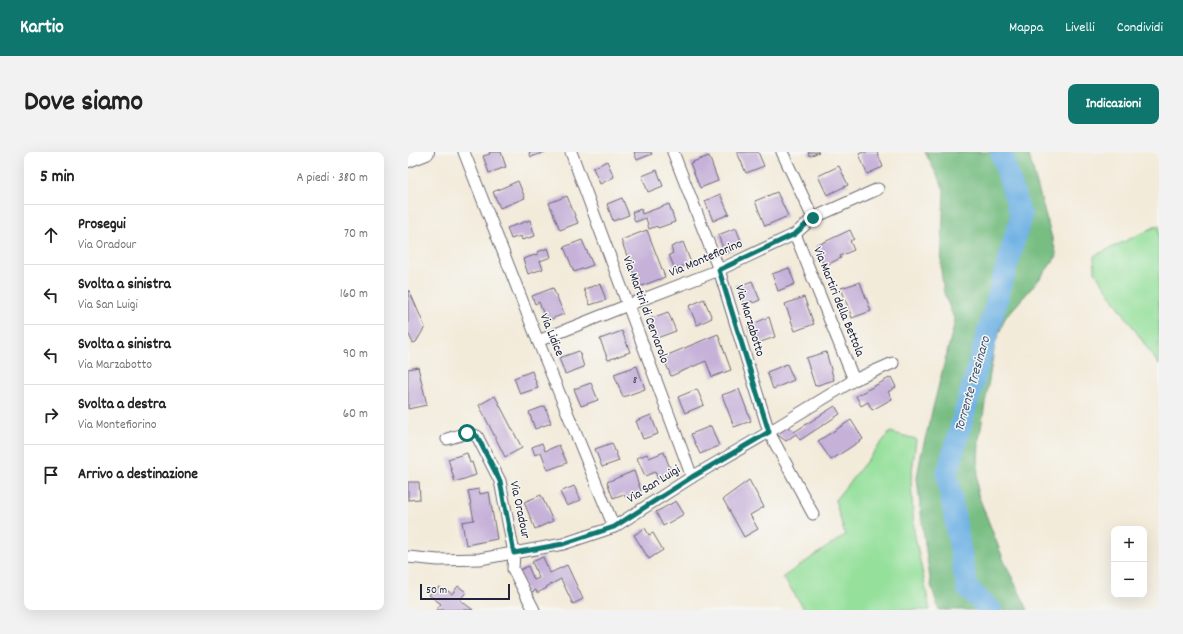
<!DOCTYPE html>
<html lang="it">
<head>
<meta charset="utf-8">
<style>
	body { margin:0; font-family:Dekko,sans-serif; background:#f2f2f2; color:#222 }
	.controls { position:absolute; right:12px; bottom:12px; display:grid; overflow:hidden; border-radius:8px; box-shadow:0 4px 16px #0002 }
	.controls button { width:36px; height:36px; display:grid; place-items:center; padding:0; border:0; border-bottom:1px solid #e0e0e0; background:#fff; color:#222; font:20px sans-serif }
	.scale { position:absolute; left:12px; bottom:10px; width:90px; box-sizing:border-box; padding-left:4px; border:2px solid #22223b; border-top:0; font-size:11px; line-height:14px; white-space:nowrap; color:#22223b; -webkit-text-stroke:3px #f6f6f2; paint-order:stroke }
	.stop { position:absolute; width:12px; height:12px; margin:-9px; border:3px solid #0f766e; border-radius:50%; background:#fff }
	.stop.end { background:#0f766e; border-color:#fff; box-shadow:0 1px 4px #0008 }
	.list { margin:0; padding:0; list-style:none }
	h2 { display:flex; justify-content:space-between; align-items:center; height:52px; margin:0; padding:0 16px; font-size:17px }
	h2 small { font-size:13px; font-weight:400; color:#767676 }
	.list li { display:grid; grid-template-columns:26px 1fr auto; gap:12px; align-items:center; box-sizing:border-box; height:60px; padding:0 16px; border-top:1px solid #e0e0e0 }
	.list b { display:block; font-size:15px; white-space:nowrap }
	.list p { margin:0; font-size:13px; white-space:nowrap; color:#767676 }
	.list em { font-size:13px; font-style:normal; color:#767676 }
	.icon { flex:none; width:22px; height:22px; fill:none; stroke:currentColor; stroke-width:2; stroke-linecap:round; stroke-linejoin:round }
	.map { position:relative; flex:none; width:751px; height:458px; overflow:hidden; border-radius:8px }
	header { display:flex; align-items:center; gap:24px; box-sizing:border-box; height:56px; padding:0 20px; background:#0f766e; color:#fff }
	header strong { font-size:19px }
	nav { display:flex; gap:22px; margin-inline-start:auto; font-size:14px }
	.intro { display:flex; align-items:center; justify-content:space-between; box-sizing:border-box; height:96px; padding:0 24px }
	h1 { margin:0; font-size:28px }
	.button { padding:10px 18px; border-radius:8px; background:#0f766e; color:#fff; font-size:14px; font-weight:700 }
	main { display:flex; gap:24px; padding:0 24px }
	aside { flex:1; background:#fff; border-radius:8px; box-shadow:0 4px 16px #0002 }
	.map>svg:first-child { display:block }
</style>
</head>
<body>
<header>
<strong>Kartio</strong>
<nav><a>Mappa</a><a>Livelli</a><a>Condividi</a></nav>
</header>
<div class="intro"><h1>Dove siamo</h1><a class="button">Indicazioni</a></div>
<main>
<aside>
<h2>5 min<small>A piedi · 380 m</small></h2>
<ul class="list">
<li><svg class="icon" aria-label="ahead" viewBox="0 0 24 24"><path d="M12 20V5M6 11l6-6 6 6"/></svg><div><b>Prosegui</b><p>Via Oradour</p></div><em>70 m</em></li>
<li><svg class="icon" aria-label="left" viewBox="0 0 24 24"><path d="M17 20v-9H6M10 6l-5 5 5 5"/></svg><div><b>Svolta a sinistra</b><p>Via San Luigi</p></div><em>160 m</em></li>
<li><svg class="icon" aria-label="left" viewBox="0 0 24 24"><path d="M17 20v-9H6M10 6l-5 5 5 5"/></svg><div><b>Svolta a sinistra</b><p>Via Marzabotto</p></div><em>90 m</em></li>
<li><svg class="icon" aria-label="right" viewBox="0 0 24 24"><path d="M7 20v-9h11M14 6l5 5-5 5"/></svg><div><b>Svolta a destra</b><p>Via Montefiorino</p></div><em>60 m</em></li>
<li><svg class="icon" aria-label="arrive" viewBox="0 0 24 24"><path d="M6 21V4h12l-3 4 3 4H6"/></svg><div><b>Arrivo a destinazione</b></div></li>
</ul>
</aside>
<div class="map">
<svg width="751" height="458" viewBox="0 0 751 458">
	<rect width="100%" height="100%" fill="#f6f6f2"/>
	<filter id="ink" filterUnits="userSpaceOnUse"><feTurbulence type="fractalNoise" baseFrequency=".025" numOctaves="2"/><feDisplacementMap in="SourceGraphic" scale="8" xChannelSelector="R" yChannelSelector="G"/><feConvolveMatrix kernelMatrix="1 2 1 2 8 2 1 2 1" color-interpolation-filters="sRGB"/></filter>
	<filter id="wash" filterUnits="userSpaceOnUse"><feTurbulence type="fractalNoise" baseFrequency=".012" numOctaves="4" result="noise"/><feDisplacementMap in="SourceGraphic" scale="16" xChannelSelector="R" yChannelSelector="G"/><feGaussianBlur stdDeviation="0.9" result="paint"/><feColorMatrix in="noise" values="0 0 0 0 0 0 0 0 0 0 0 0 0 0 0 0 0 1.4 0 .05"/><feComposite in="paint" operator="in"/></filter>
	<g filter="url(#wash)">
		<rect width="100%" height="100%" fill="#f3ebda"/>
		<g fill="#95e09b" stroke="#5c816b">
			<path d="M751,73v140l-64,-93 -1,-16z"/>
			<path d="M482,280l26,7 -5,41 3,51 16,79h-125l-22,-33 62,-42 -10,-35z"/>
		</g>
		<path fill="#78be83" stroke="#4d705f" d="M517,0h103l29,104 -20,26 -32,36 -10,26 -16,96 -2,52 27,69 24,49h-89l-8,-25 -8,-55 -6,-52 4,-23 34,-134 -11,-28 -3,-23 3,-81z"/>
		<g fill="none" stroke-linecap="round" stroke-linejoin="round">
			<path stroke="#6fb2e4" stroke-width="22" d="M583,458l-24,-22 -20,-114 74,-258 -20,-64"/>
		</g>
		<g id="blocks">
			<g fill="#c6b1d9">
				<path d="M81,0h12l5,15 -17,6 -6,-17 7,-2z"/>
				<path d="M121,0h16l-14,5z"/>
				<path d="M226,0h17l1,2 -15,6z"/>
				<path d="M329,0h21l6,14 -18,7z"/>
				<path d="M400,0h11l-9,4z"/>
				<path d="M455,0h14l6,15 -16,7 -8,-20z"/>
				<path d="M301,4l9,25 -18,7 -10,-25z"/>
				<path d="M199,9l7,16 -14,7 -7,-16z"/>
				<path d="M431,14l9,19 -21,10 -9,-19z"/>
				<path d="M249,18l6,16 -15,6 -6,-16z"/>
				<path d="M110,29l7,17 -25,10 -7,-16z"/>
				<path d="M369,40l11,24 -23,10 -10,-25z"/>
				<path d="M312,42l9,20 -16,7 -8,-20z"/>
				<path d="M159,44l11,27 -18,7 -11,-27z"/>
				<path d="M214,46l7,17 -16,6 -6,-17z"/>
				<path d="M261,52l6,18 -17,6 -1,-2 -8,3 -3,-11 -11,4 -3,-10 9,-3 1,5z"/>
				<path d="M122,68l5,16 -13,4 -1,-4 -10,3 -4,-11z"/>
				<path d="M328,76l7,18 -18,7 -7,-18z"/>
				<path d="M239,78l18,47 -26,10 -18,-47z"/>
				<path d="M442,78l4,9 -4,2 4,9 -14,6 1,2 -17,8 -8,-20z"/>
				<path d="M174,88l11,25 -19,7 -10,-25z"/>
				<path d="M275,90l8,21 -16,6 -6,-14 4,-2 -2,-6z"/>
				<path d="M140,96l3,9 -11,4 3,8 -15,5 -5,-15 15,-5 -1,-2z"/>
				<path d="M381,116l6,16 -17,7 -6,-17z"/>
				<path d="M344,129l8,19 -7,3 -1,-2 -8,3 -7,-17z"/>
				<path d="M452,130l11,29 -19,7 -11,-30z"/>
				<path d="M192,132l6,16 -16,5 -6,-16z"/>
				<path d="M145,136l11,26 -18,7 -7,-19 -4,2 -3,-8z"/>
				<path d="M1,138l16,37 -9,15 -3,1 -5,-10v-42z"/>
				<path d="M396,145l10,27 -19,7 -10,-27z"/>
				<path d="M296,147l8,19 -15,7 -8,-19z"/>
				<path d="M260,160l8,19 -19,7 -8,-19z"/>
				<path d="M361,165l6,20 -17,6 -3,-10 -4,1 -3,-8z"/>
				<path d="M214,179l8,21 -22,8 -8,-21z"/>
				<path d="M310,182l13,36 -19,7 -6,-16 -35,15 -8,-19z"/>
				<path d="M171,199l5,16 -19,7 -6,-16z"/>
				<path d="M418,200l8,28 -19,6 -9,-28z"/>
				<path d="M379,212l7,16 -21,9 -6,-17z"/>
				<path d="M229,214l8,23 -22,8 -9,-23z"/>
				<path d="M10,215l9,38 -19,4v-40z"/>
				<path d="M124,219l6,17 -18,6 -6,-16z"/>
				<path d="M483,225l5,10 -8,5 4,7 -20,11 -4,-8 -7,4 -5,-10z"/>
				<path d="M183,231l7,17 -17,6 -7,-17z"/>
				<path d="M289,237l7,16 -19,8 -7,-16z"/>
				<path d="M331,237l12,32 -17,6 -12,-32z"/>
				<path d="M87,244l27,52 -17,9 -26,-52z"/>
				<path d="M137,254l6,17 -16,6 -6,-17z"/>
				<path d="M427,254l5,8 -40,26 -4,-6 -10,7 -11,-8 12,-7 7,6z"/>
				<path d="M243,263l7,19 -15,5 -7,-18z"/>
				<path d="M443,268l12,19 -32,21 -13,-19z"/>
				<path d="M303,274l8,20 -19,8 -9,-20z"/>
				<path d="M134,291l3,8 14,-6 8,18 -19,7 -7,-18 -6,3 -3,-8z"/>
				<path d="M204,291l7,18 -17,6 -7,-18z"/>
				<path d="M256,300l8,22 -14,5 -3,-7 -10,4 -8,-18 10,-4 2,4z"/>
				<path d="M59,301l3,10 2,-1 4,13 -21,7 -7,-23z"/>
				<path d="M226,319l7,20 -16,6 -1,-3 -11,4 -6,-16z"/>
				<path d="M341,328l15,27 -14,8 8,14 -14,8 -21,-38z"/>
				<path d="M0,330h11l1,17 -12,1z"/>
				<path d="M166,334l7,14 -14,6 -7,-14z"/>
				<path d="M71,337l1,5 9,-2 8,47 -31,6 -4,-23 12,-2 -6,-29z"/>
				<path d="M133,343l12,26 -18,8 -11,-27z"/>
				<path d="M268,349l8,13 -21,12 -7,-14z"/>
				<path d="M237,376l4,7 4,-2 10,17 -14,9 -15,-24z"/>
				<path d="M135,405l7,16 17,-8 16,34 -10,5 -12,-25 -15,8 1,1 -10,5 -1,-3 -8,4 -10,-23 10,-5 6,14 5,-2 -7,-16z"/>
				<path d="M50,434l8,6 -6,8 13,10h-37l5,-6 -12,-9 4,-4 2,2 4,-6 5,3 1,-1 7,5z"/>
			</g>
		</g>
	</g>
	<g filter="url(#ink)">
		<use href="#blocks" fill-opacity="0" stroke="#6b6873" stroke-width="1"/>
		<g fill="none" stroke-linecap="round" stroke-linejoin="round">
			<g stroke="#6b6873" stroke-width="13">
				<g id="street">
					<path d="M56,0l74,189 76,186"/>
					<path d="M163,0l121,325"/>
					<path d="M265,0l46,118 50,162 44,82"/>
					<path d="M374,0l31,66"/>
					<path d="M387,82l59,146"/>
					<path d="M130,189l90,-36 91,-35 76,-36 18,-16 65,-29"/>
					<path d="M39,287l20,-6 10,3 23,45 14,72 -1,16 21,41"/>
					<path d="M0,405l30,3 42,-1 83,-15 51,-17 78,-50 77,-45 85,-52 39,-17"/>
				</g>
			</g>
			<g stroke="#6b6873" stroke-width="18">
				<path id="secondary" d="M0,7l18,-7"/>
			</g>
			<use href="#street" stroke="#fff" stroke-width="11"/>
			<use href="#secondary" stroke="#fff" stroke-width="16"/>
		</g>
	</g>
	<g fill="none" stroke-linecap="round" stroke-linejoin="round" filter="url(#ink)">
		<path stroke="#0f766e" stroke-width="5" d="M59,281l10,3 23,45 14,72 49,-9 51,-17 78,-50 77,-45 -50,-162 76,-36 18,-16"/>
	</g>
	<g text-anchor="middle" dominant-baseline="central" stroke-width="3" stroke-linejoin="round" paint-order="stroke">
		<g font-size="11" fill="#4b4662">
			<text x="227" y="229">8</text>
		</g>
		<g font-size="13" fill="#22223b" stroke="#f6f6f2">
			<text transform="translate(298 107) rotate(-23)">Via Montefiorino</text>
			<text transform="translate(430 150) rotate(68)">Via Martiri della Bettola</text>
			<text transform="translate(237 158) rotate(70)">Via Martiri di Cervarolo</text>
			<text transform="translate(341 169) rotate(73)">Via Marzabotto</text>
			<text transform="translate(143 183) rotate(68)">Via Lidice</text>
			<text transform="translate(246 333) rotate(-32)">Via San Luigi</text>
			<text transform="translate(111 358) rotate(78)">Via Oradour</text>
		</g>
		<g font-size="14" font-style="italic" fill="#3d5476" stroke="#f6f6f2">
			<text transform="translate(565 232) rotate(-74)">Torrente Tresinaro</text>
		</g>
	</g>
</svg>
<div class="controls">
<button>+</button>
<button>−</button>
</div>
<div class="scale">50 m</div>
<div class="stop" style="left:59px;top:281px"></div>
<div class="stop end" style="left:405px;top:66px"></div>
</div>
</main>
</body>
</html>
